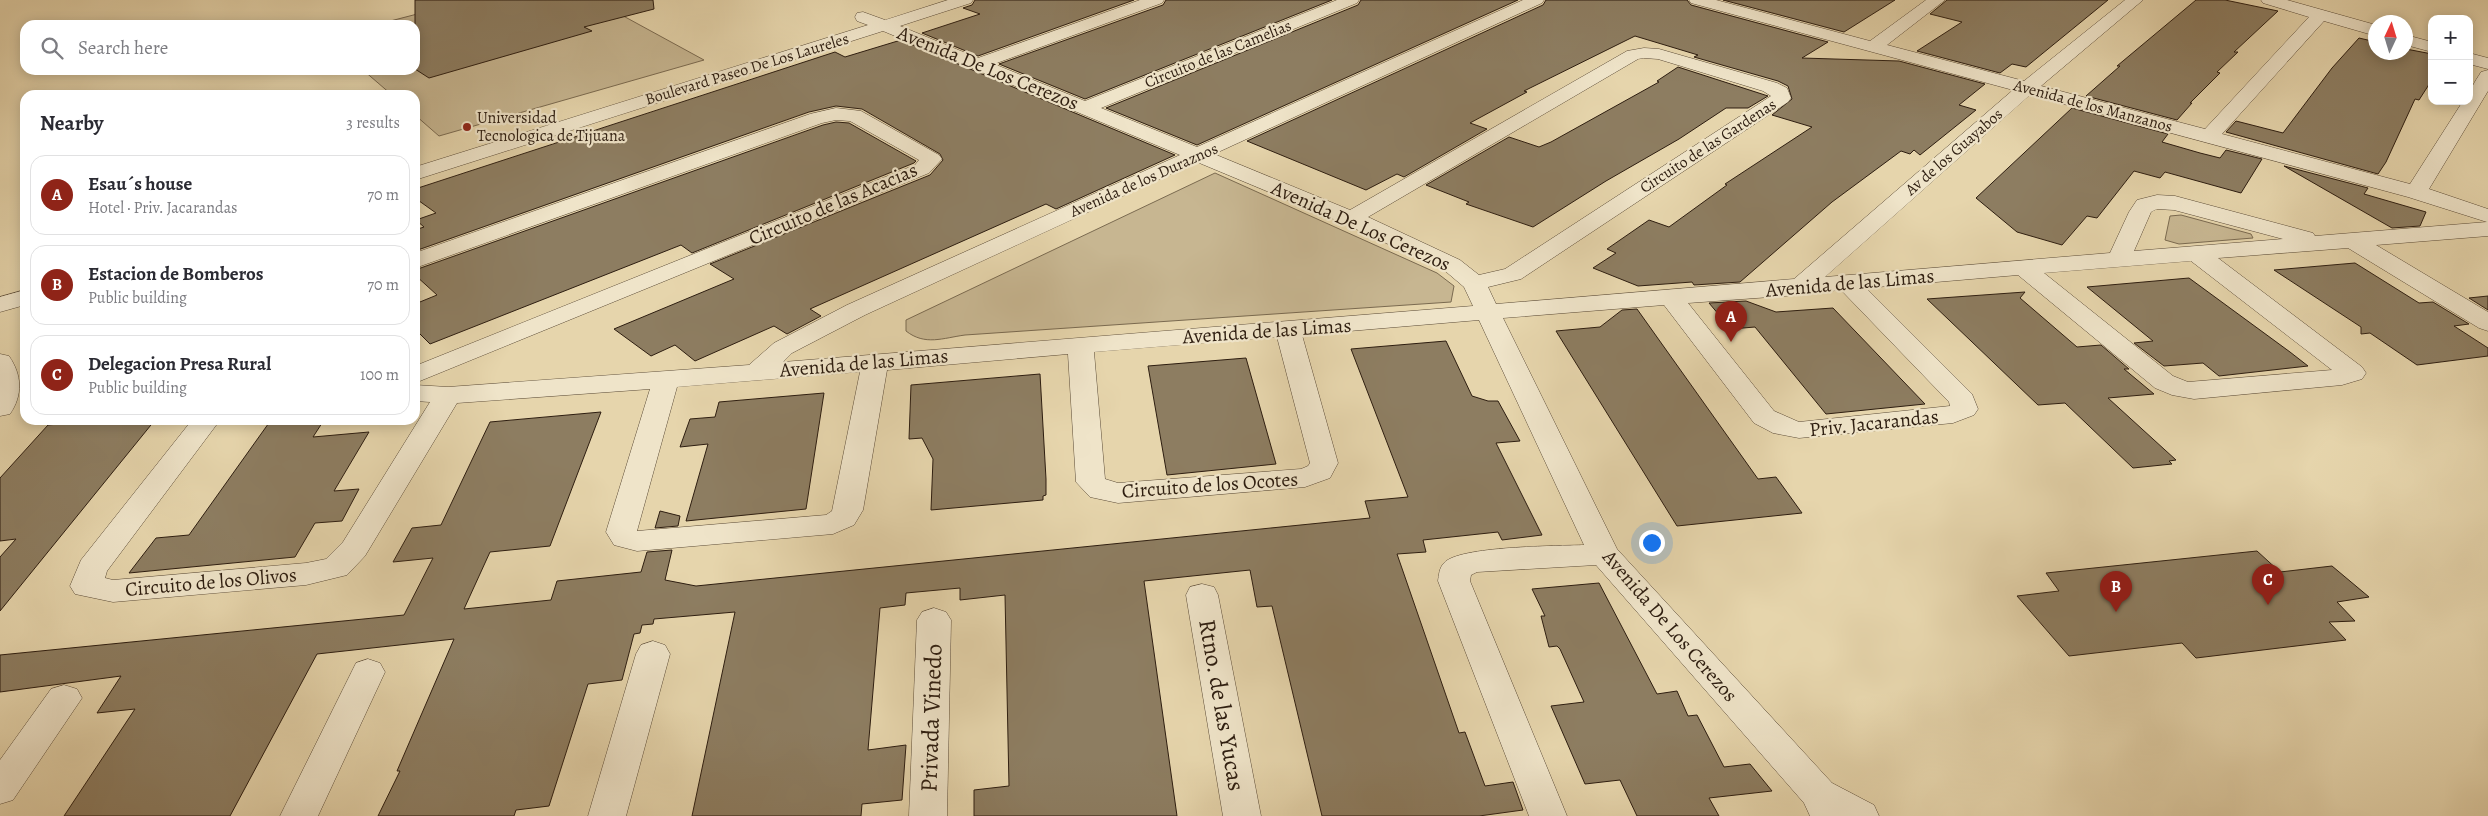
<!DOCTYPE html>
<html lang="en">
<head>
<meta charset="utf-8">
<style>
	body { margin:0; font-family:Alegreya,serif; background:#f7f7f7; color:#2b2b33 }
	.controls { position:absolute; right:15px; top:15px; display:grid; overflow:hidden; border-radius:10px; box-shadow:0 2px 12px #0003 }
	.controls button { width:45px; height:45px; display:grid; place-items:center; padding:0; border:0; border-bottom:1px solid #e1e1e2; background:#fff; color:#2b2b33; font:25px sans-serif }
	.compass { position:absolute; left:2368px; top:15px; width:45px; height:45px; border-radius:50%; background:#fff; box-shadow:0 2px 12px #0003; rotate:4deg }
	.you { position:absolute; left:1651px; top:542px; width:18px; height:18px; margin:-12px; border:4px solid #fff; border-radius:50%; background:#1a73e8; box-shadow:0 0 0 8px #1a73e833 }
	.badge { display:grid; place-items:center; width:32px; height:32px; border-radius:50%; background:#8f2418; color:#fff; font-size:16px; font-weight:700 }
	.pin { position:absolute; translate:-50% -41px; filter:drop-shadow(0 1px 2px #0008) }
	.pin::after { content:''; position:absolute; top:26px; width:18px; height:15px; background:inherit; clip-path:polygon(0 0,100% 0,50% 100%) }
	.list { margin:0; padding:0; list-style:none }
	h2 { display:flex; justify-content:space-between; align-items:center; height:65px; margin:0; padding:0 20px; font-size:21px }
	h2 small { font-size:16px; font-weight:400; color:#7c7c81 }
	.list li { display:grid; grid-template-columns:32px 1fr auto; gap:15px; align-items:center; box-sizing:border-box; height:80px; margin:0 10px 10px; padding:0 10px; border:1px solid #e1e1e2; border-radius:15px }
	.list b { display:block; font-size:19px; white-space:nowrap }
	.list p { margin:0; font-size:16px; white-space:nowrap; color:#7c7c81 }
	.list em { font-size:16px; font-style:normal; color:#7c7c81 }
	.icon { flex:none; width:28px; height:28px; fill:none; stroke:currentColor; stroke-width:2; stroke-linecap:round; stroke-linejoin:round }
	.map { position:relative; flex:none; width:2488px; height:816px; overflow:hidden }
	.search { position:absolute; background:#fff; box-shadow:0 2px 12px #0003; left:20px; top:20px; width:400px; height:55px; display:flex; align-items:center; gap:12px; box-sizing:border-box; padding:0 18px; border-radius:15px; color:#7c7c81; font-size:19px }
	.panel { position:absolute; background:#fff; box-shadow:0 2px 12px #0003; left:20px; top:90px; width:400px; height:335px; border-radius:15px }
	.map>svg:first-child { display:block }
</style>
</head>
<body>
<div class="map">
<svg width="2488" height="816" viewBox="0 0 2488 816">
	<rect width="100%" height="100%" fill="#e6d5ac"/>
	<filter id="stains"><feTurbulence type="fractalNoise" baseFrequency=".004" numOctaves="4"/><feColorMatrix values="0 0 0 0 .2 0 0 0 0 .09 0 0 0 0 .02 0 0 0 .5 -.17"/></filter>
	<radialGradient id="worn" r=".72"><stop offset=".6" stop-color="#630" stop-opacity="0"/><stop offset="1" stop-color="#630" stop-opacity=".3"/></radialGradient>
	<g fill="#c7b691" stroke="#7a6a50">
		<path d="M471,0h123l110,60 -265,76 -24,-21v-20h-23l-29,-25h52v-45h-40z"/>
		<path d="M1215,173l222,100 17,13 -3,16 -486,33c-22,3 -40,11 -59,-4v-11z"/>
		<path d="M2181,215l70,19 2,4 -74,6 -14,-4 5,-24z"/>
	</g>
	<g fill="#8d7d61" stroke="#2d1d10">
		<path d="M415,0h238l1,9 -70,18 8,4 -163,47 -14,-9z"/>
		<path d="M975,0h159l-156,56 -56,-23 58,-19 -17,-6 9,-3z"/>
		<path d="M1166,0h166l-247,99 -86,-35 164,-59z"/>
		<path d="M1361,0h157l-321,145 -91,-37 252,-103z"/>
		<path d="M1546,0h141l4,5 137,37 -26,16 97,3 86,23 -26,21 17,5 -56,45 -6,-5 -4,4 -9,-3 -69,51 -92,80 -46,3 -2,-3 -54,4 -45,-18 23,-15 -9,-4 42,-29 20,7 58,-42 -2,-1 87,-57 -40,-12 20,-16 -4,-13 -10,-5 -84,-24 4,-2 -63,-19 -111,55 3,1 -57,31 17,6 -83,48 -7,-3 -31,16 -119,-49 296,-136z"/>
		<path d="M1723,0h172l-51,32z"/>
		<path d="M1947,0h161l-82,67 -14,-3 -12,9 -83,-22 45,-29 -32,-8z"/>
		<path d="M2196,0h29l53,11 -44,41h4l-21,20 3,1 -30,30h2l-15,17 -91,-24 34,-30h-3z"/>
		<path d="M2359,38l17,4v10h30v-3l26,5v24l-4,8 -9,14 -4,-1 -29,63 -8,12 -152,-42 10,-11 47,12 49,-65z"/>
		<path d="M901,40l274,115 -119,54 -10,-5 -236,105 11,7 -34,18 -13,-8 -79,35 -20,-16 -24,11 -37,-27 120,-50 -24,-15 220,-89 13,-15 -3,-6 -78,-45 -26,-3 -27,6 -394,139v-21l9,-3 -8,-7 20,-7 -21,-15v-9l420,-137 10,5z"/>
		<path d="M1678,67l90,29 -20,12h-22l-47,31 -73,42 -73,46 -67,-23 3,-2 -43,-17 83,-48 30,10 12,-5 108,-60 -2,-1z"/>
		<path d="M2072,108l96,26 -6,8 38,11 20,5 6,-8 36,9 -21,34 -76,-21 -5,6 -26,-7 -37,47 -10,-2 -25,29 -45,-13 -41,-34z"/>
		<path d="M836,122l13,1 67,38 -2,2 -222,90 -11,-8 -251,99 -15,-15v-25l22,-9 -22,-20v-5l408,-145z"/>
		<path d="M2284,166l84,22 -4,6 62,18 -6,14 -28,2z"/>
		<path d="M2355,263l64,40 14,-1 36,22 -15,2 34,22v8l-71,9 -47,-32 -9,1v-7l-87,-57z"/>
		<path d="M2189,278l101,74 18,14 -89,10 -16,-13 -39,3 -30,-23 19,-2 -66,-54z"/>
		<path d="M2025,292l-5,6 57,49 24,-2 28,24h-5l30,25 -46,4 68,62 -7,1 3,3 -39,4 -68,-65 -27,2 -111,-106z"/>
		<path d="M2488,296v14l-19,-12z"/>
		<path d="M1746,301l30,11 57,-4 92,96 -99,10 -71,-87 -24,2 -22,-26z"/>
		<path d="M1637,309l121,170 18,-2 26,36 -125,13 -121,-195 44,-4 22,-17z"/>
		<path d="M1446,341l26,55 16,5h10l22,40 -24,2 46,92 -40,5 -4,-8 -75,8 3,12 -29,2 62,179 6,-1 20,54 28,-4 10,28 -44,6h-157l-50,-210 -15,1 -7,-37 -106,11 33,235h-203v-26l35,-4 -4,-191 -45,5v-12l-54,5 -1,12 -25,3 -12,142 38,-5 -4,55 -40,4 -1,12h-169l43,-204 -81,7 -1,5 -11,1 -2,8 -6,1 -12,46 -34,4 -39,122 -33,4 -2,6h-136l22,-45h-3l57,-132 -137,15 -87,162h-166l71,-107 -38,4 24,-37 -121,16v-37l404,-40 29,-57 -40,4 19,-34 29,-3 49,-103 111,-10 -51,134 -60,6 -26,57 87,-9 6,-19 84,-9 6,-20 25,-2 -7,30 31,6 674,-68 -5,-17 43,-4 -57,-148z"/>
		<path d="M1246,358l30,106 -109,11 -19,-109z"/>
		<path d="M1040,374l6,105v16l-3,1v4l-112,10 2,-51 -11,-21 -13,1 2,-54z"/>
		<path d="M824,393l-18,116 -120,12 22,-77 -28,3 10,-28 25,-2 4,-15z"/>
		<path d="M99,420h56l-155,191v-54l16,-18 -16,2v-63l48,-53z"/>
		<path d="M271,420h53l-11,17 56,-5 -35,59 25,-2 -17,32 -27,2 -20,34 -166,16 27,-35 33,-3z"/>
		<path d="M660,511l20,5 -2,10 -23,2z"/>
		<path d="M2257,551l23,21 52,-6 37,31 -32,5 18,19 -26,1 17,18 -150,18 -14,-15 -113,13 -52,-60 42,-5 -13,-18z"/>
		<path d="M1599,583l58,111 20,-3 11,25 9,-1 27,52 26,-3 22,27 -63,7 10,18h-82l-17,-36 -35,4 -34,-78 33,-4 -24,-53 -3,-3 -8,1 -8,-31h4l-13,-27z"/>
	</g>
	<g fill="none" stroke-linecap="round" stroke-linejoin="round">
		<g stroke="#5b4b37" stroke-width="1">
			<g id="minor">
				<path d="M948,0h25l-2,3 -71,23 78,32 162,-58h24l-2,3 -168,61 91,37 252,-101h22l-2,3 -256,105 96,39 326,-147h21l-2,3 -328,151 136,56 277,-159 17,-3 15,1 118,34 10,5 4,10 -3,4 -267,177 -33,8 8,17 298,-25 219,-189 -322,-87 -2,-3h27l154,41 56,-41h19l-58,45 137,36 101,-81h18l-102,86 164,43 104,-112 -46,-14 -2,-3h26l89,25v11l-52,-15 -102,113 188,50 53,-83h6c0,-12 6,-19 12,-29l7,-2v21l-59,98 59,20v27l-112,9 112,67v19l-9,-3 -131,-80 -130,10 144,109 4,6 -4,6 -20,6 -148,14 -22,-4 -17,-7 -137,-113 -152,13 106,106 6,15 -4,6 -21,8 -154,15 -26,-5 -19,-10 -90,-118 -161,13 114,231 215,234 42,22 5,11h-69l-6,-13 -208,-238 -119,7 -6,3 -1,6 97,235h-38l-91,-235c1,-6 1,-13 6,-18 14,-17 114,-17 140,-18l-105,-225 -177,15 36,128 -8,15 -25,9 -187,16 -28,-6 -14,-15 -8,-128 -181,16 -24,140 -9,15 -21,9 -196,17 -23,-6 -8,-13 44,-143 -193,14 -92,153 -18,19 -41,10 -193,17 -38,-8 -5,-8 11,-26 111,-140h28l-113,151 -2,7 8,2 193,-17 20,-4 17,-17 87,-140 -15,-1v-16l33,2 301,-22 25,-22 73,-38 333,-150 -297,-124 -468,149v-13l453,-142 -11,-4 -2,-4 2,-4 6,-1 22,8zM1644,58l14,1 105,32 8,5 -266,173 -26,6 -19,-15 -92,-43 270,-158zM2030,95l378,102 79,25 -172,14 -2,-3 -138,-37 -18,-1 -20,5 -8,12 -19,41 -285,24zM1197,162l146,61 101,47 20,17 9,19 -690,56 9,-9 73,-38zM2157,209l17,1 109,29 -149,12 17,-39zM2191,261l141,109 -144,12 -15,-6 -129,-103zM1841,290l108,112 1,4 -151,16 -25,-11 -86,-108 110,-8zM1277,337l33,126 -2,3 -7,3 -183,14 -13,-4 -11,-127zM860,372l-28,139 -6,4 -189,16 40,-144z"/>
				<path d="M2406,35l26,7v10l-26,-7z"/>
				<path d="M2469,53l19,5v11l-19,-5z"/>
				<path d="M836,108l25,3 78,44 3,4 -13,14 -514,210v-17l500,-201 4,-5 -69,-39 -14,-1 -14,3 -407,145v-15l395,-139z"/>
				<path d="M25,290v15l-25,7v-15z"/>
				<path d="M0,354l9,2c13,19 14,39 1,58l-10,2z"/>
				<path d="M1202,584l12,3 4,8 43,221h-38l-37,-221 4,-8z"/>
				<path d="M934,608l12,4 5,8 -4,196h-38l8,-196 5,-8z"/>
				<path d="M653,641l12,4 5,9 -44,162h-38l48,-162 5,-9z"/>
				<path d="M368,659l12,4 5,9 -67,144h-38l76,-153z"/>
				<path d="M64,685l13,4 5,9 -69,102 -13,4v-44l51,-71z"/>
			</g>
		</g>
		<use href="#minor" fill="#efe4c9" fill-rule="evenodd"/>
	</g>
	<circle fill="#8f2418" stroke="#efe4c9" stroke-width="2" cx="467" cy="127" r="5"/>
	<g text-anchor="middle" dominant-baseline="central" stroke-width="4.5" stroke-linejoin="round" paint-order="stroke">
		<g font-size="16" fill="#2d1d10" stroke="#efe4c9">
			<text transform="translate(1218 54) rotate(-22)">Circuito de las Camelias</text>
			<text transform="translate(747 69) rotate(-17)">Boulevard Paseo De Los Laureles</text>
			<text transform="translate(2093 106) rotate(15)">Avenida de los Manzanos</text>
			<text transform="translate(1708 146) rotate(-33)">Circuito de las Gardenas</text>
			<text transform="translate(1954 152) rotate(-41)">Av de los Guayabos</text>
			<text transform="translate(1144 180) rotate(-24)">Avenida de los Duraznos</text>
		</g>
		<g font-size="16" fill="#2d1d10" stroke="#efe4c9" text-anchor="start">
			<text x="477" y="118">Universidad<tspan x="477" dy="18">Tecnologica de Tijuana</tspan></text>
		</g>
		<g font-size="20" fill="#2d1d10" stroke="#efe4c9">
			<text transform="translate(988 68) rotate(22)">Avenida De Los Cerezos</text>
			<text transform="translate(833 204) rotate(-23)">Circuito de las Acacias</text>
			<text transform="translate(1361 226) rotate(24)">Avenida De Los Cerezos</text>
			<text transform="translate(1850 283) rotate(-5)">Avenida de las Limas</text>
			<text transform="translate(1267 331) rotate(-4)">Avenida de las Limas</text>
			<text transform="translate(864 363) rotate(-5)">Avenida de las Limas</text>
			<text transform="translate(1874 423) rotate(-6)">Priv. Jacarandas</text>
			<text transform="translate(1210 485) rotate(-4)">Circuito de los Ocotes</text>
			<text transform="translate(211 582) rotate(-5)">Circuito de los Olivos</text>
			<text transform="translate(1670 626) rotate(49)">Avenida De Los Cerezos</text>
		</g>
		<g font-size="24" fill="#2d1d10" stroke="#efe4c9">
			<text transform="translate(1222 705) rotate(80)">Rtno. de las Yucas</text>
			<text transform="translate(931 718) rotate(-88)">Privada Vinedo</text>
		</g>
	</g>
	<rect width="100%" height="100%" filter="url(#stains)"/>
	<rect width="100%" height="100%" fill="url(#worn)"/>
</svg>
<div class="controls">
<button>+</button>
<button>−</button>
</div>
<svg class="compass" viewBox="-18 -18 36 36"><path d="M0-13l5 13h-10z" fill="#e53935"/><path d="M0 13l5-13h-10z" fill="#7c7c81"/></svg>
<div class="you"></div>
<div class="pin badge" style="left:1731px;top:342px">A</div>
<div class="pin badge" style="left:2116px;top:612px">B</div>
<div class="pin badge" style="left:2268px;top:605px">C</div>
<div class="search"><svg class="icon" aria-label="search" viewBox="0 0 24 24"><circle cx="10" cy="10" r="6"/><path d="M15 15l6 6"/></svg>Search here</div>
<section class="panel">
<h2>Nearby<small>3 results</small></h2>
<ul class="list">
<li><span class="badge">A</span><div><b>Esau´s house</b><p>Hotel · Priv. Jacarandas</p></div><em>70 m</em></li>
<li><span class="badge">B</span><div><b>Estacion de Bomberos</b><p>Public building</p></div><em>70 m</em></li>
<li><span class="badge">C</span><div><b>Delegacion Presa Rural</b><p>Public building</p></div><em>100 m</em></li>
</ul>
</section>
</div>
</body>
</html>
